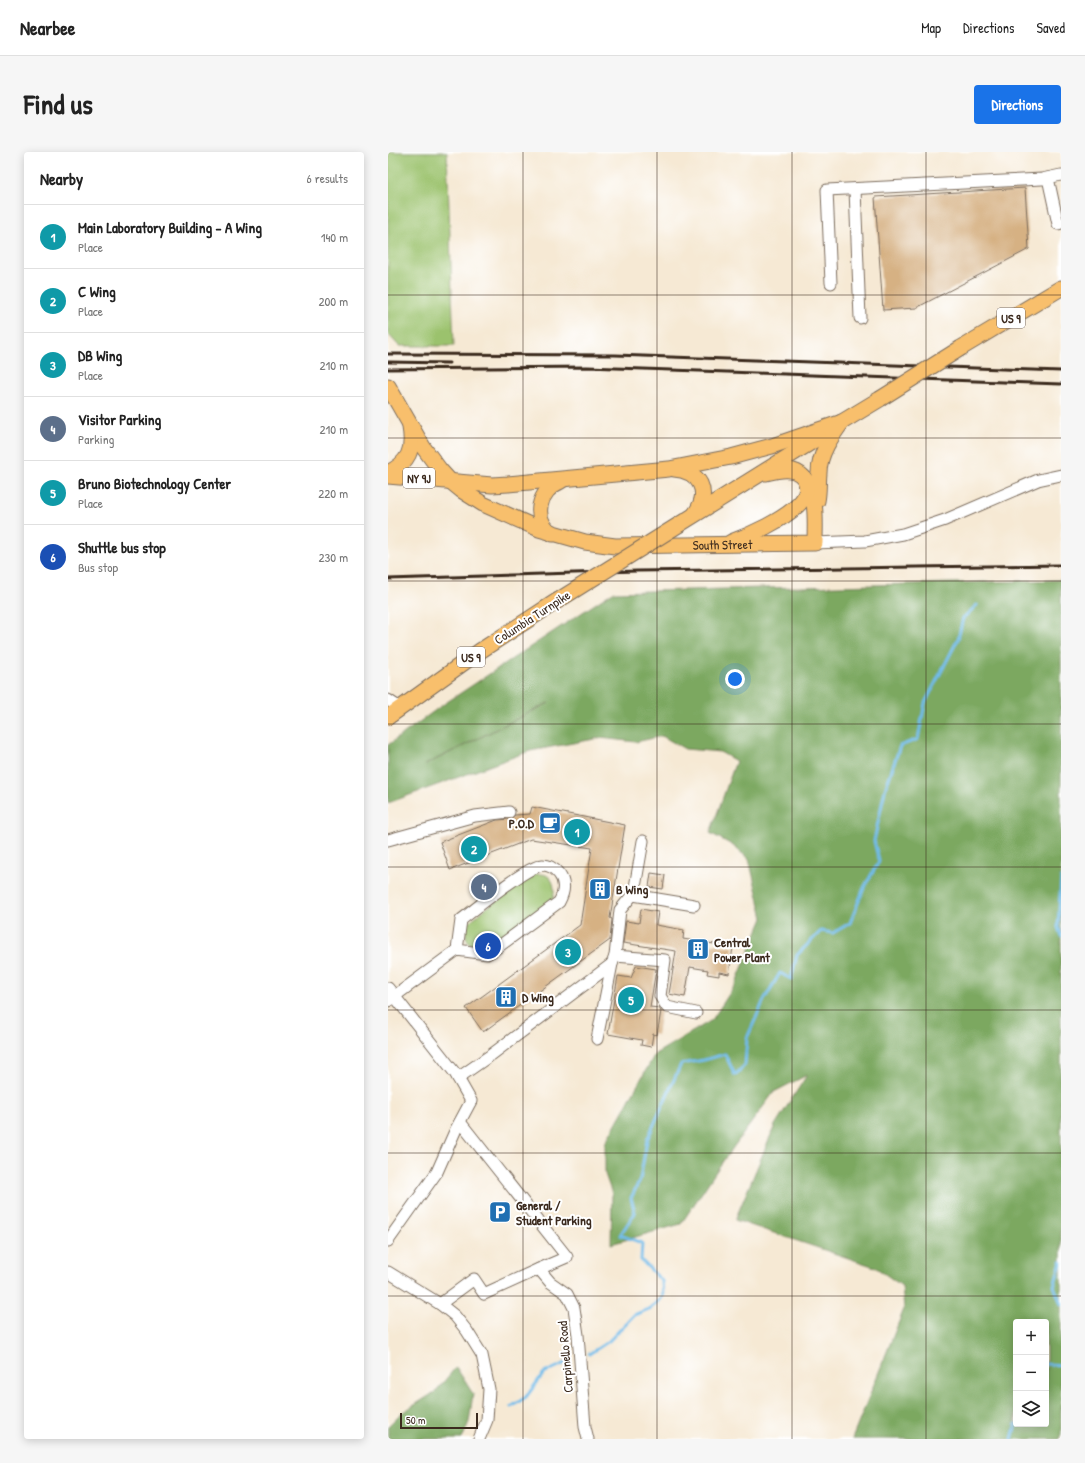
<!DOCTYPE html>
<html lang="en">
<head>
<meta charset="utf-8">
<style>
	body { margin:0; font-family:"Patrick Hand",sans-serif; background:#f6f6f6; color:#222 }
	.controls { position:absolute; right:12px; bottom:12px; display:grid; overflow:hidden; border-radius:4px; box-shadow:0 2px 10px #0003 }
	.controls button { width:36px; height:36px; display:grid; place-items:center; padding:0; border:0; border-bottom:1px solid #e0e0e0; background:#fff; color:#222; font:20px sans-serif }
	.scale { position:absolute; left:12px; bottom:10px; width:78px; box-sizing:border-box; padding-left:4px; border:2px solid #3b2a1e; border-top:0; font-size:11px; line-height:14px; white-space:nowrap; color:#3b2a1e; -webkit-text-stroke:3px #fff; paint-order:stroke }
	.you { position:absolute; left:347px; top:527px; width:14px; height:14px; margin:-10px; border:3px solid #fff; border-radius:50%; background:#1a73e8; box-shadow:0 0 0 6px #1a73e833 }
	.badge { display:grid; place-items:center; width:26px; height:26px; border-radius:50%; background:#1a73e8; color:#fff; font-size:13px; font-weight:700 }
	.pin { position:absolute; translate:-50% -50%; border:2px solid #fff; box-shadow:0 1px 4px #0006 }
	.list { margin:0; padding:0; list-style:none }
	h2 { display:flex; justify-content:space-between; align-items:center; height:52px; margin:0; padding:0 16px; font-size:17px }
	h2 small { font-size:13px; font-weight:400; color:#767676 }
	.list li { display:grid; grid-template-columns:26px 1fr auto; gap:12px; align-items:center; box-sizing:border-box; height:64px; padding:0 16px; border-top:1px solid #e0e0e0 }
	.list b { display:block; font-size:15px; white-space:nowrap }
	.list p { margin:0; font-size:13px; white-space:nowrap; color:#767676 }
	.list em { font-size:13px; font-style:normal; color:#767676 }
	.icon { flex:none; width:22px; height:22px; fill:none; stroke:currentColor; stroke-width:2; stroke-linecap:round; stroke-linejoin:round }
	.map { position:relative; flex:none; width:673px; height:1287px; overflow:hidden; border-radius:4px }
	header { display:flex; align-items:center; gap:24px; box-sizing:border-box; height:56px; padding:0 20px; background:#fff; border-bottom:1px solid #e0e0e0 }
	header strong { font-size:19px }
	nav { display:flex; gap:22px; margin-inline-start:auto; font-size:14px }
	.intro { display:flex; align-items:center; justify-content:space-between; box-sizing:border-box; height:96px; padding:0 24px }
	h1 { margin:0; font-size:28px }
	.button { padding:10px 18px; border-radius:4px; background:#1a73e8; color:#fff; font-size:14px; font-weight:700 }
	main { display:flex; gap:24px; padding:0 24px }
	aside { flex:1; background:#fff; border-radius:4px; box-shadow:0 2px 10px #0003 }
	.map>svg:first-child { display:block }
</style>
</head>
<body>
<header>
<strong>Nearbee</strong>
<nav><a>Map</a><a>Directions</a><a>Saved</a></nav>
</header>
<div class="intro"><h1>Find us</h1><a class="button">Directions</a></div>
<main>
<aside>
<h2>Nearby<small>6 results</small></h2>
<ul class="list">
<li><span class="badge" style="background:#0f9aa8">1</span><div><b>Main Laboratory Building - A Wing</b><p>Place</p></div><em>140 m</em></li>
<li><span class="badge" style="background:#0f9aa8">2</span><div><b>C Wing</b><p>Place</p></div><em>200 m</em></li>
<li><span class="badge" style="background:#0f9aa8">3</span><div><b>DB Wing</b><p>Place</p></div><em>210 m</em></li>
<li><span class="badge" style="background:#5c6f8a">4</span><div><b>Visitor Parking</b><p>Parking</p></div><em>210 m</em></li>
<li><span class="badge" style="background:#0f9aa8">5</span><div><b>Bruno Biotechnology Center</b><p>Place</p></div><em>220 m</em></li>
<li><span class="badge" style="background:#1a4fb4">6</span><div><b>Shuttle bus stop</b><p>Bus stop</p></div><em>230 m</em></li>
</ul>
</aside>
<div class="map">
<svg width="673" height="1287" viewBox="0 0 673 1287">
	<rect width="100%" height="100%" fill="#fff"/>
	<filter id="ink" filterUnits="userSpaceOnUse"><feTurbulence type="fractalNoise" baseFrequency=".025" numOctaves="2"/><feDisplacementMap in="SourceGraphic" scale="8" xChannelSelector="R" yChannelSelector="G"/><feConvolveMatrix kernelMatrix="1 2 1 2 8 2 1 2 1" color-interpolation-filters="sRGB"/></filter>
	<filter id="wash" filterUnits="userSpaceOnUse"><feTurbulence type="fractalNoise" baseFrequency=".012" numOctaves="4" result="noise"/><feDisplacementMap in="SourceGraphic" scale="16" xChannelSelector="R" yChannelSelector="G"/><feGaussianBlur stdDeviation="0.9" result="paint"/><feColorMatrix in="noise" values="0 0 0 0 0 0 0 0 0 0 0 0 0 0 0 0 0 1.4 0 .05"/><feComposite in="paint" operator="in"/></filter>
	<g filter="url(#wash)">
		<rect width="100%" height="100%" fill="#f6e9d4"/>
		<g fill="#9bc26d" stroke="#6b7646">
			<path d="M0,0h59l7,194h-55l-11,-12z"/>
			<path d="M148,722c3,0 7,0 10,1 10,5 9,19 6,27l-65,46c-17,3 -24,-9 -21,-24l59,-46z"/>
		</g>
		<g fill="#7ca860" stroke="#5c693f" fill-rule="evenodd">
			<path d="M673,428v854l-2,5h-207l52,-130 -2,-23 -27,-19 -140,-47 40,-95 32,-50 -33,17 -53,72 -40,60 -70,20 1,-50 -7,-20v-31l50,-89 57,-34 23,-35 28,-67 -14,-59 -17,-14 -22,-12 26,-72 -16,-9 -35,-3 -23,-13 -26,6 -36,-4 -70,13 -142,52v-58l53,-39 172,-114zM161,551l-124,62 123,-62zM628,1170h30v102h-30z"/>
			<path d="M68,1215l17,27 -4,28 -7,17h-74v-13l12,-12 35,-22z"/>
		</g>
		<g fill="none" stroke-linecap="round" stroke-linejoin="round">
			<g stroke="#71bcea" stroke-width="3">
				<path d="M673,726l-3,49 3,9"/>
				<path d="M673,1110l-7,24 7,18"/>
				<path d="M201,1202l20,-13 25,-26 17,-7 12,-12 -1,-15 -21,-21 1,-17 -22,-8 15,-22 -4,-15 9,-18 7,-40 34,-76 23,-4 21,-6 10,21 10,-10 2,-27 17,-38 16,-27 11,6 6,-24 24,-24 12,2 17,-10 14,-35 15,-27 -5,-20 11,-51 15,-44 18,-7 7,-36 33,-64 5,-21 14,-13"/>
				<path d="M658,1212l15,1"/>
				<path d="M123,1255l15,-10 18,-24 26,-12"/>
				<path d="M624,1287l4,-15"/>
			</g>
		</g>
		<g id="blocks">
			<g fill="#d6b183">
				<path d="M637,36l4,61 -113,59 -33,2 -8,-113z"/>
				<path d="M144,655l93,18 -15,93 2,1 -2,21 -127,92 -17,-24 114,-83 12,-77 -61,-9 -81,31 -10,-28 57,-22 13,-1 5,-4 15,-1z"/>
				<path d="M263,721l14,2 -2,14 -14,-2z"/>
				<path d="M253,757l17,3 -2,13 28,5 -1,9 50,8 -4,27 -10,-2v4l-12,-2 1,-4 -18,-3 -5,30 -16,-3 7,-43 -53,-8 3,-22 13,2z"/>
				<path d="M248,814l20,3 -6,38 9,1 2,3 -4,24 -4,-1 -2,13 -10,-2 1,-5 -34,-6 10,-58 13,2z"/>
			</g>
		</g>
	</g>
	<g filter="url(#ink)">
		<use href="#blocks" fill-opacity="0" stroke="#7c6d5e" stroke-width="1"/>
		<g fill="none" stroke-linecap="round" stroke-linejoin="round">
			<g stroke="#7c6d5e" stroke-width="13">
				<g id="minor">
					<path d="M660,26l10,46 3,-1"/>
					<path d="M467,37l5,129"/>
					<path d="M443,131l-4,-93 215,-11 19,-4"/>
					<path d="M427,391l50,-2 38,-7 42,-14 93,-40 23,-5"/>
					<path d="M0,548l12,8"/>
					<path d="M0,688l87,-24 34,-4"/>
					<path d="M245,743l61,10"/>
					<path d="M227,804l50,4 -5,36 7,11 29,6"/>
					<path d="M0,836l67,85 16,28 -15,28 -19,43 -49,69"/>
					<path d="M0,849l69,-51 30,4 7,-4 65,-48c5,-9 7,-19 0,-28 -4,-5 -10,-9 -16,-9 -18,2 -65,42 -82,55l-4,30"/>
					<path d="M209,887l15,-75 3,-8 5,-46 14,-17 9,-52"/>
					<path d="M70,926l33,-23 121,-91"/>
					<path d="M72,970l107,135 -28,12"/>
					<path d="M0,1120l52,32 15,12 12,15 15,24 7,34 -2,31 -8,19"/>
					<path d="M52,1152l34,-25 10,15 55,-25 11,13 17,12 7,14 4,27 7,92 3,12"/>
				</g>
			</g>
			<g stroke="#7c6d5e" stroke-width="17">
				<g id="major">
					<path d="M573,196l100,-60"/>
					<path id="s1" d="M0,234l35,61 17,23 10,11 11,9 22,14 56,25 46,13 30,4 200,-3c0,-22 3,-46 -11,-65"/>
					<path d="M286,317c26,2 37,23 21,45"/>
					<path d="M0,321c21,-11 26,-23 22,-46"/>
					<path d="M0,324l104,9 16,-1 161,-15 62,-12 41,-11 70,-24 38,-23"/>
					<path d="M429,349c2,-10 1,-18 2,-28 0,-19 12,-36 23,-51"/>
					<path d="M292,372l138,-86"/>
					<path d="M165,382c-22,-14 -15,-44 8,-53"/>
					<path d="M343,390c20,-7 52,-22 67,-37 13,-12 12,-31 -8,-35 -8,-1 -16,1 -24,3"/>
					<path d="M0,565l92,-66 77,-50"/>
				</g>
			</g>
			<use href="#minor" stroke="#fff" stroke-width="11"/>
			<use href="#major" stroke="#f8bf6c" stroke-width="15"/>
			<g stroke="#3b2a1e" stroke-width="3">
				<path d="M0,202l227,1 446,16"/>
				<path d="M0,210l61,1"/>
				<path d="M0,217l199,-2 474,17"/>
				<path d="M0,427l249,-8 424,-6"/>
			</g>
			<g stroke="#7c6d5e" stroke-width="17" stroke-linecap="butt">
				<g id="major-bridge">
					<path d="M492,247l81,-51"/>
					<path d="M169,449l123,-77"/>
				</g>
			</g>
			<use href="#major-bridge" stroke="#f8bf6c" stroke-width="15"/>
		</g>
	</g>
	<path fill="none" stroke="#3b2a1e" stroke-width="1" stroke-opacity="0.55" d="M135,0v1287M269,0v1287M404,0v1287M538,0v1287M0,143h673M0,286h673M0,429h673M0,572h673M0,715h673M0,858h673M0,1001h673M0,1144h673"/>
	<defs>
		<g id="cafe-square" transform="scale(1.15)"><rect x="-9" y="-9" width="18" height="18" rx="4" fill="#1f6fb2" stroke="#fff"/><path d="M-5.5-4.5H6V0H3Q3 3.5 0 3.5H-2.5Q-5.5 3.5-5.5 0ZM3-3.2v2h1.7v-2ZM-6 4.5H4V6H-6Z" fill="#fff"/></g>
		<g id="building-square" transform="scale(1.15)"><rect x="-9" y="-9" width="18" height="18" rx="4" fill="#1f6fb2" stroke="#fff"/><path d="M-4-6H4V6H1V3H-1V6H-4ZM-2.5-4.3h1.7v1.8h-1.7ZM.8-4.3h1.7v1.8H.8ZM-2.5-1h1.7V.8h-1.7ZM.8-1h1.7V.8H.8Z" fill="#fff"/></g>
		<g id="parking-square" transform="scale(1.15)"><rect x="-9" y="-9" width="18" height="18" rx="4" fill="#1f6fb2" stroke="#fff"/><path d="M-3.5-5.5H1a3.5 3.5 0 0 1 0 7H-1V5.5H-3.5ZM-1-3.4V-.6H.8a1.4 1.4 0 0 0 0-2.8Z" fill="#fff"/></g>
	</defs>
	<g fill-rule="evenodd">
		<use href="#cafe-square" x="162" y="671"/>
		<use href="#building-square" x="212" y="737"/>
		<use href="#building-square" x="310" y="797"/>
		<use href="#building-square" x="118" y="845"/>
		<use href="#parking-square" x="112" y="1060"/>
	</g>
	<g text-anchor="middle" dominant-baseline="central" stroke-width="4" stroke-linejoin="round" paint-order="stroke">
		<g fill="#fff" stroke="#766a62" stroke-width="1">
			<rect x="609" y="156" width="28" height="20" rx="3"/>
			<rect x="15" y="316" width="32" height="20" rx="3"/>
			<rect x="69" y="495" width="28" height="20" rx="3"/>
		</g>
		<g font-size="12" font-weight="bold" fill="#3b2a1e">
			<text x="623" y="166">US 9</text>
			<text x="31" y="326">NY 9J</text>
			<text x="83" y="505">US 9</text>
		</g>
		<g font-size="13" fill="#3b2a1e" stroke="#fff">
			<text stroke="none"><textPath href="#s1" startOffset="401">South Street</textPath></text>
			<text transform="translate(144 465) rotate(-33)">Columbia Turnpike</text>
			<text transform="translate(177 1205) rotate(-95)">Carpinello Road</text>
		</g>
		<g font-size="13" font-weight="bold" fill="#3b2a1e" stroke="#fff" text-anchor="start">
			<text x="146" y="671" text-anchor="end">P.O.D</text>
			<text x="228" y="737">B Wing</text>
			<text x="326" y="790">Central<tspan x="326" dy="15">Power Plant</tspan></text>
			<text x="134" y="845">D Wing</text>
			<text x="128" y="1053">General /<tspan x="128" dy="15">Student Parking</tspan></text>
		</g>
	</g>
</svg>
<div class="controls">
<button>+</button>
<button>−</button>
<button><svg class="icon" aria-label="layers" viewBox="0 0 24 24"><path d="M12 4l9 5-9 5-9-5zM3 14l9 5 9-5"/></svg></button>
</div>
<div class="scale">50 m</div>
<div class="you"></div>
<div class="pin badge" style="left:189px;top:680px;background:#0f9aa8">1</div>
<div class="pin badge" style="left:86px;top:697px;background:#0f9aa8">2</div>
<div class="pin badge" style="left:180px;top:800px;background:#0f9aa8">3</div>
<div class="pin badge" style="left:96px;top:735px;background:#5c6f8a">4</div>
<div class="pin badge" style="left:243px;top:848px;background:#0f9aa8">5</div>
<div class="pin badge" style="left:100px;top:794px;background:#1a4fb4">6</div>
</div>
</main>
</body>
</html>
